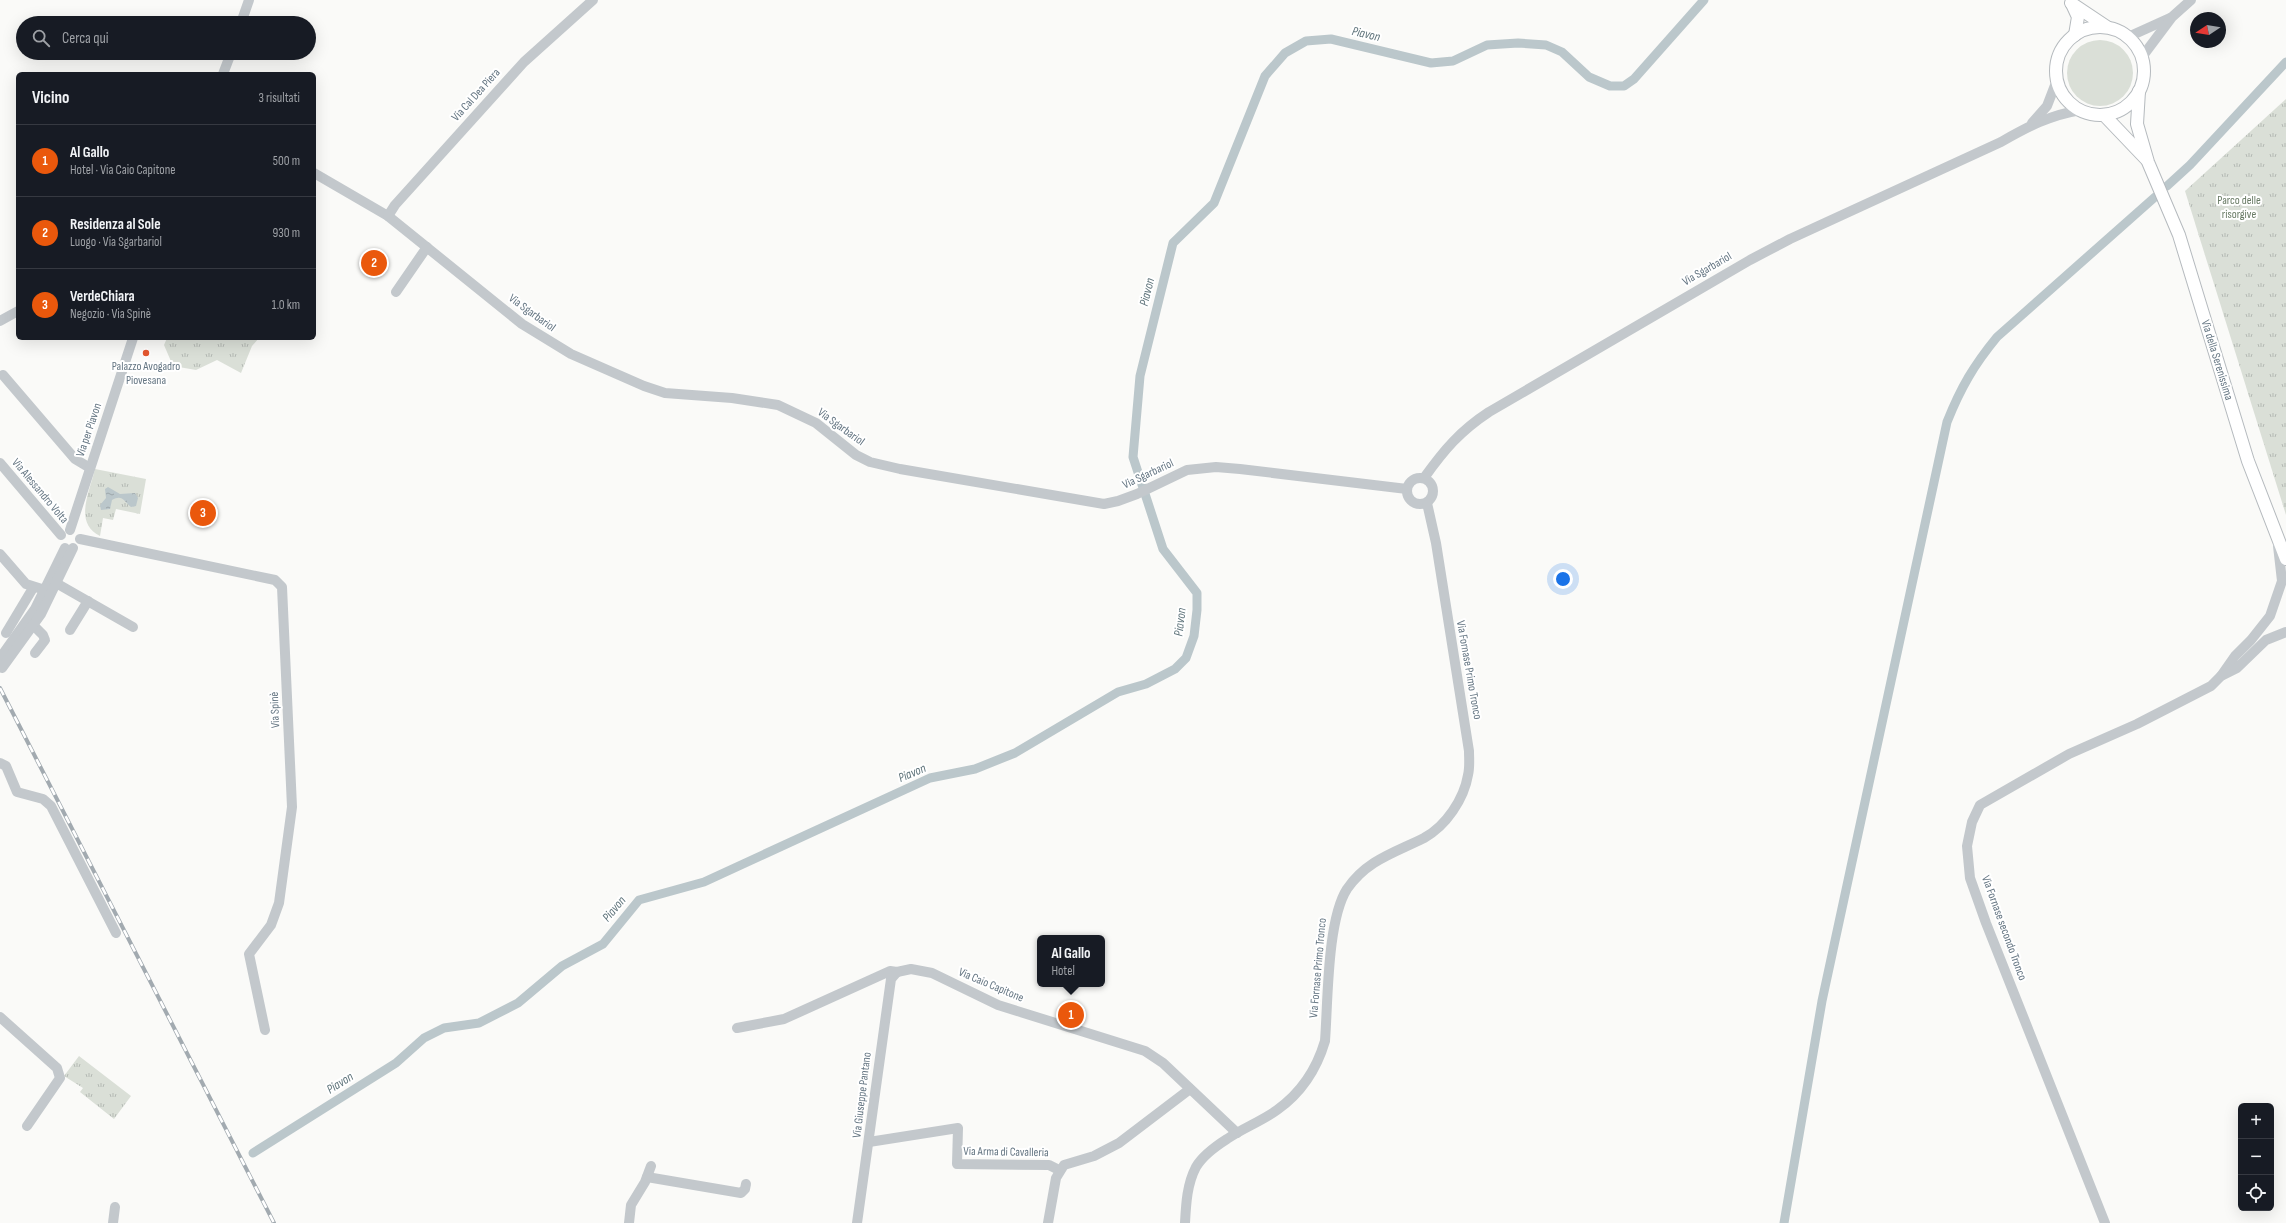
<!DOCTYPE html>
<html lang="it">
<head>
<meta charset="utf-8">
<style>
	body { margin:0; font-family:"Sofia Sans Condensed",sans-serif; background:#242831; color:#f1f3f6 }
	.controls { position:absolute; right:12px; bottom:12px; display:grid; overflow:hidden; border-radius:6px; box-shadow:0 4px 16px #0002 }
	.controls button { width:36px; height:36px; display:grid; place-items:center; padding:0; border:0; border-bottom:1px solid #363941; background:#171b24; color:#f1f3f6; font:20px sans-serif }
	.compass { position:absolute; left:2190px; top:12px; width:36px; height:36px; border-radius:50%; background:#171b24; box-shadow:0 4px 16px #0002; rotate:258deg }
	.you { position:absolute; left:1563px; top:579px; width:14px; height:14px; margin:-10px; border:3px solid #fff; border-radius:50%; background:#1a73e8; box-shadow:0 0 0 6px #1a73e833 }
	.badge { display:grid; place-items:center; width:26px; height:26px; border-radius:50%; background:#ea580c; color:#fff; font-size:13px; font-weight:700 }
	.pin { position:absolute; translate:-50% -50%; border:2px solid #fff; box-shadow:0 1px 4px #0006 }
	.popup { position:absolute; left:1037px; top:935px; width:68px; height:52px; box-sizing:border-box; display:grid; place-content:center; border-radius:6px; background:#171b24; filter:drop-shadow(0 1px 3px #0005); font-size:13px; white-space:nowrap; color:#9ea1a6 }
	.popup b { font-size:15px; color:#f1f3f6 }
	.popup::after { content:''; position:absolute; left:50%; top:100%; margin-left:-8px; border:8px solid transparent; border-top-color:#171b24 }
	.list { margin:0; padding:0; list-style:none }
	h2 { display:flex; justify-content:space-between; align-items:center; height:52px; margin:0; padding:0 16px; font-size:17px }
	h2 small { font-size:13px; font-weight:400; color:#9ea1a6 }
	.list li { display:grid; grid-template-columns:26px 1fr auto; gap:12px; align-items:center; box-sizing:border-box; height:72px; padding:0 16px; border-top:1px solid #363941 }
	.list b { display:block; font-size:15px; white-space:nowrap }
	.list p { margin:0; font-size:13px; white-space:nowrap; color:#9ea1a6 }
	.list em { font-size:13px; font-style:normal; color:#9ea1a6 }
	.icon { flex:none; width:22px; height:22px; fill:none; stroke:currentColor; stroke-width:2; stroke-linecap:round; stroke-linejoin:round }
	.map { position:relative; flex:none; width:2286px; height:1223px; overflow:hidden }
	.search { position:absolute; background:#171b24; box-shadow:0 4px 16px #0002; left:16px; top:16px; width:300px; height:44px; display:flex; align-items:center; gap:10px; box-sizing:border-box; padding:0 14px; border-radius:22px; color:#9ea1a6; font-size:15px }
	.panel { position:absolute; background:#171b24; box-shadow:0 4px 16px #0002; left:16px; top:72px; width:300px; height:268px; border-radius:6px }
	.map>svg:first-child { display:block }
</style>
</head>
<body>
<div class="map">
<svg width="2286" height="1223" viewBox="0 0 2286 1223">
	<defs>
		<pattern id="park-tufts" width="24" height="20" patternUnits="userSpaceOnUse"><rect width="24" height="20" fill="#dadfd7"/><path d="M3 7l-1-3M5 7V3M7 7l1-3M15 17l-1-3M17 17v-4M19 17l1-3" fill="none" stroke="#b4b9b4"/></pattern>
		<pattern id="water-ripples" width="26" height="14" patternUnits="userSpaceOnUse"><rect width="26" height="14" fill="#bbc7cb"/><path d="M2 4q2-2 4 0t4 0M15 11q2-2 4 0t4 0" fill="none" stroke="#9ca6aa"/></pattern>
	</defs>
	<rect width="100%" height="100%" fill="#fafaf8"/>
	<circle fill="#dadfd7" cx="2100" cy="73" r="33"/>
	<g fill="url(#park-tufts)">
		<path d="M2286,99v416l-101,-324z"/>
		<path d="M167,338h92l-7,8 -11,27 -24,-13 -21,10 -23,-4 -9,-21z"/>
		<path d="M95,469l51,10 -6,35 -24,-5 -3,11 -10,-2 -3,18c-27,-13 -10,-45 -5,-67z"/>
		<path d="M79,1056l52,40 -17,23 -34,-27 3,-4 -19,-12z"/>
	</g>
	<path fill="url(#water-ripples)" d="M108,487l12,7 15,-1 3,5 -2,8 -5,1c-7,-6 -9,-13 -19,-7l-2,9 -9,1 -1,-5 6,-7 -1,-9z"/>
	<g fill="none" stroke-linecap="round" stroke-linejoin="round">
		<g stroke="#bbc7cb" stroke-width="9">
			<path d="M2167,186l23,-21 96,-103"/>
			<path d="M253,1153l143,-90 28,-25 20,-10 35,-5 39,-20 44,-37 41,-22 36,-44 65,-18 226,-104 45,-9 40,-16 103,-61 28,-8 29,-15 11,-11 8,-22 3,-26v-17l-34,-44 -30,-92 7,-81 33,-133 41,-40 51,-127 20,-23 21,-12 25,-2 100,24 22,-2 34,-16 31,-2 28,2 16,7 27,25 21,9h14l10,-7 70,-79"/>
			<path d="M1784,1223l38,-222 125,-579c14,-35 27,-57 50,-85l158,-140"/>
		</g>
		<g stroke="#b5babe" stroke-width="14">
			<g id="major">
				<path d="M2071,3l36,24"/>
				<path d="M2072,4l6,13 -3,18"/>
				<circle cx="2100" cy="71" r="44"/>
				<path d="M2139,91l-2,33 11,38 31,73 69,226 38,98"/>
				<path d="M2104,115l42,44"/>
			</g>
		</g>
		<g stroke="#c3c8cc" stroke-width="10">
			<path d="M241,23l8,-23"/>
			<path d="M2128,37l42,-19"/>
			<path d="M2142,57l30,-40 19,-17"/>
			<path d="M223,74l8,-21"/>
			<path d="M2032,123l15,-17 10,-26"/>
			<path d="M314,173l74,43 134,108 49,30 73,32 21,7 67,5 46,7 38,18 40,32 14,7 30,7 204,35 14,-3 19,-7 50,-24 29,-3 24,2 167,20"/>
			<path d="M388,216l7,-11 129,-143 69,-62"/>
			<path d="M396,292l31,-45"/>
			<path d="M0,321l18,-10"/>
			<path d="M3,375l72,84 15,9"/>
			<path d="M0,463l61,72"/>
			<circle cx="1420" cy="491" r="13"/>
			<path d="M1424,478c20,-28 36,-47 65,-66l261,-152 40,-21 211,-97c26,-15 49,-27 80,-32"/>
			<path d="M70,530l63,-192"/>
			<path d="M80,539l195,41 7,7 10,220 -13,96 -8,22 -22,29 16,76"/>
			<path d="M0,554l26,30 19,6"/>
			<path d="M56,583l77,44"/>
			<path d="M33,625l10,10 2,5 -10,13"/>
			<path d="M70,630l18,-29"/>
			<path d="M6,633l27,-45"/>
			<path d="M0,658l35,-49 30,-61"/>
			<path d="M2,668l39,-54 32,-66"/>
			<path d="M2221,676l14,-20 16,-16 19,-24 12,-35 -4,-35"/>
			<path d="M0,763l6,3 11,26 26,7 8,7 65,127"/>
			<path d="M0,1017l57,51 3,10 -33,48"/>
			<path d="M737,1028l47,-9 106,-48 7,1 14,-3 21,4 66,32 147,46 18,12 74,70"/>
			<path d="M869,1142l89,-14 -1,36 92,1 10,5"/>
			<path d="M647,1177l94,16 4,-4 1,-5"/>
			<path d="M113,1223l2,-16"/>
			<path d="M629,1223l2,-18 14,-23 6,-16"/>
			<path d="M857,1223l34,-244 6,-7"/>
			<path d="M1048,1223l8,-45 8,-13 30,-9 25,-13 71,-54"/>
			<path d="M1185,1223c1,-19 2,-39 11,-56 7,-12 20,-21 31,-28 16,-11 35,-18 50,-29 24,-17 40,-42 48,-69 3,-39 2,-121 22,-152 20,-29 47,-36 77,-51 22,-12 40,-39 44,-63 2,-8 1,-16 1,-24l-33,-208 -9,-40"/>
			<path d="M2105,1223l-119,-300 -16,-45 -3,-32 5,-24 8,-17 89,-51 68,-30 74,-38 10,-10 16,-8 29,-28 20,-8"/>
		</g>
		<use href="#major" stroke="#fff" stroke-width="12"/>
		<g stroke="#a2aab0" stroke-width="4">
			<path id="rail" d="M0,688l274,535"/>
		</g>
		<use href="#rail" stroke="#fff" stroke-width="2.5" stroke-dasharray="8" stroke-linecap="butt"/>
	</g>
	<circle fill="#e4572e" stroke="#fff" stroke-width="1.5" cx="146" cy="353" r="4"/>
	<g text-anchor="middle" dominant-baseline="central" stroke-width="4" stroke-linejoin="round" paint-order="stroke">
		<g font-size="12" fill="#657683" stroke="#fff">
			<text transform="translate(476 95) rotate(-48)">Via Cal Dea Piera</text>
			<text transform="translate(1707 269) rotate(-30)">Via Sgarbariol</text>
			<text transform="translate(532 313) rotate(36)">Via Sgarbariol</text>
			<text transform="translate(2217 360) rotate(73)">Via della Serenissima</text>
			<text transform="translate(841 427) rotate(36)">Via Sgarbariol</text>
			<text transform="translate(89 430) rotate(-71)">Via per Piavon</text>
			<text transform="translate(1148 474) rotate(-25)">Via Sgarbariol</text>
			<text transform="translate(40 491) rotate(50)">Via Alessandro Volta</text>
			<text transform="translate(1469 670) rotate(80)">Via Fornase Primo Tronco</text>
			<text transform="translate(275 710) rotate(-92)">Via Spinè</text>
			<text transform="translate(2004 928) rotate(70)">Via Fornase secondo Tronco</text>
			<text transform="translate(1318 968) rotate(-85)">Via Fornase Primo Tronco</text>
			<text transform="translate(991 985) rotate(23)">Via Caio Capitone</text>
			<text transform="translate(862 1095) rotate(-83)">Via Giuseppe Pantano</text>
			<text transform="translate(1006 1152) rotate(1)">Via Arma di Cavalleria</text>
		</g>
		<g font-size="12" fill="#687a64" stroke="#fff">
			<text x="2239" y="200">Parco delle<tspan x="2239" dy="14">risorgive</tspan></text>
		</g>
		<g font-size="12" fill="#657683" stroke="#fff">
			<text x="146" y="366">Palazzo Avogadro<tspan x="146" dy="14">Piovesana</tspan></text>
		</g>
		<g font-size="13" font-style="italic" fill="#60757c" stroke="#fff">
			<text transform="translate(1366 34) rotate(13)">Piavon</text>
			<text transform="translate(1147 292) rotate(-76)">Piavon</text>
			<text transform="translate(1180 622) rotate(-83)">Piavon</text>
			<text transform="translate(912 773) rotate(-23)">Piavon</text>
			<text transform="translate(614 909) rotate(-50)">Piavon</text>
			<text transform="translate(340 1083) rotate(-32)">Piavon</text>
		</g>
	</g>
</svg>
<div class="controls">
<button>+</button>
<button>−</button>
<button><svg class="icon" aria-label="locate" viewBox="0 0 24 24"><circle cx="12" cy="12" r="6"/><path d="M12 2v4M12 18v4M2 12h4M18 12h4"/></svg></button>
</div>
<svg class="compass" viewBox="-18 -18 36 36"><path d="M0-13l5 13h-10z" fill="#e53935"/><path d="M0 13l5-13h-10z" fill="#9ea1a6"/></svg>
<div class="you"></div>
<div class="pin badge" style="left:1071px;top:1015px">1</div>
<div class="popup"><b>Al Gallo</b>Hotel</div>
<div class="pin badge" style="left:374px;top:263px">2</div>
<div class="pin badge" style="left:203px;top:513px">3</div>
<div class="search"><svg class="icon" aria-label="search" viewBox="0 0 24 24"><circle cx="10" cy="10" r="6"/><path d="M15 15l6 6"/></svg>Cerca qui</div>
<section class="panel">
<h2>Vicino<small>3 risultati</small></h2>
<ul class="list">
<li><span class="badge">1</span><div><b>Al Gallo</b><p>Hotel · Via Caio Capitone</p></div><em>500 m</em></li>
<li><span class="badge">2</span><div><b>Residenza al Sole</b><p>Luogo · Via Sgarbariol</p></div><em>930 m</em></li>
<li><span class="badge">3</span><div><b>VerdeChiara</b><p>Negozio · Via Spinè</p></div><em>1.0 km</em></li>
</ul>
</section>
</div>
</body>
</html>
